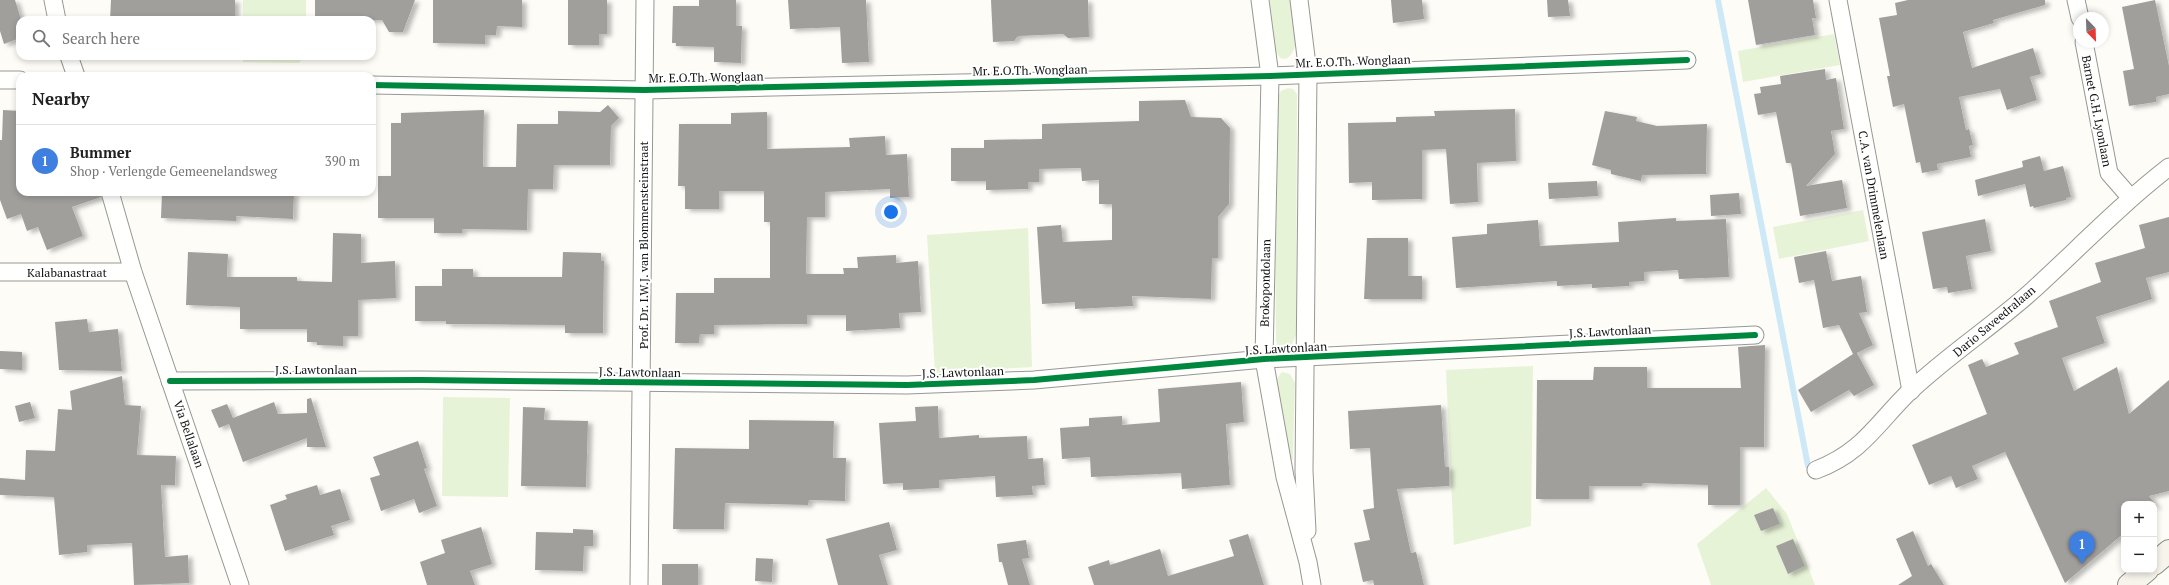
<!DOCTYPE html>
<html lang="en">
<head>
<meta charset="utf-8">
<style>
	body { margin:0; font-family:"PT Serif",serif; background:#f2f2f2; color:#222 }
	.controls { position:absolute; right:12px; bottom:12px; display:grid; overflow:hidden; border-radius:8px; box-shadow:0 2px 6px #0003 }
	.controls button { width:36px; height:36px; display:grid; place-items:center; padding:0; border:0; border-bottom:1px solid #e0e0e0; background:#fff; color:#222; font:20px sans-serif }
	.compass { position:absolute; left:2073px; top:12px; width:36px; height:36px; border-radius:50%; background:#fff; box-shadow:0 2px 6px #0003; rotate:157deg }
	.you { position:absolute; left:891px; top:212px; width:14px; height:14px; margin:-10px; border:3px solid #fff; border-radius:50%; background:#1a73e8; box-shadow:0 0 0 6px #1a73e833 }
	.badge { display:grid; place-items:center; width:26px; height:26px; border-radius:50%; background:#646362; color:#fff; font-size:13px; font-weight:700 }
	.pin { position:absolute; translate:-50% -33px; filter:drop-shadow(0 1px 2px #0008) }
	.pin::after { content:''; position:absolute; top:21px; width:14px; height:12px; background:inherit; clip-path:polygon(0 0,100% 0,50% 100%) }
	.list { margin:0; padding:0; list-style:none }
	h2 { display:flex; justify-content:space-between; align-items:center; height:52px; margin:0; padding:0 16px; font-size:17px }
	h2 small { font-size:13px; font-weight:400; color:#767676 }
	.list li { display:grid; grid-template-columns:26px 1fr auto; gap:12px; align-items:center; box-sizing:border-box; height:72px; padding:0 16px; border-top:1px solid #e0e0e0 }
	.list b { display:block; font-size:15px; white-space:nowrap }
	.list p { margin:0; font-size:13px; white-space:nowrap; color:#767676 }
	.list em { font-size:13px; font-style:normal; color:#767676 }
	.icon { flex:none; width:22px; height:22px; fill:none; stroke:currentColor; stroke-width:2; stroke-linecap:round; stroke-linejoin:round }
	.map { position:relative; flex:none; width:2169px; height:585px; overflow:hidden }
	.search { position:absolute; background:#fff; box-shadow:0 2px 6px #0003; left:16px; top:16px; width:360px; height:44px; display:flex; align-items:center; gap:10px; box-sizing:border-box; padding:0 14px; border-radius:12px; color:#767676; font-size:15px }
	.panel { position:absolute; background:#fff; box-shadow:0 2px 6px #0003; left:16px; top:72px; width:360px; height:124px; border-radius:12px }
	.map>svg:first-child { display:block }
</style>
</head>
<body>
<div class="map">
<svg width="2169" height="585" viewBox="0 0 2169 585">
	<defs>
		<filter id="shadow"><feDropShadow dx="4.5" dy="2.5" stdDeviation="2" flood-color="#0004"/></filter>
	</defs>
	<rect width="100%" height="100%" fill="#fdfcf7"/>
	<g fill="#e7f3d7">
		<rect x="243" y="0" width="63" height="20"/>
		<path d="M1270,0h20c3,18 14,48 -4,59l-6,-1 -5,-8z"/>
		<path d="M1834,34l6,31 -97,17 -5,-31z"/>
		<path d="M243,56h61l-5,7 -56,-1z"/>
		<path d="M1288,88l5,1 4,5 -1,241 -4,9 -5,2h-9l-2,-5 -1,-134 2,-110 4,-6z"/>
		<path d="M1863,210l6,31 -90,18 -6,-32z"/>
		<path d="M1028,228l4,139 -97,6 -8,-138z"/>
		<path d="M1533,366l-2,160 -77,19 -8,-175z"/>
		<path d="M1282,372l8,2 5,9 -2,70v6l-2,1 -15,-80z"/>
		<path d="M443,397l67,1 -2,99 -66,-1z"/>
		<path d="M1766,488l21,26 28,71h-104l-14,-41z"/>
	</g>
	<g fill="none" stroke-linecap="round" stroke-linejoin="round">
		<path stroke="#cde8f7" stroke-width="6" d="M1718,0l90,466"/>
	</g>
	<g fill="#a19f9c" filter="url(#shadow)">
		<path d="M0,0h15l5,16v22l-16,6 -4,-13z"/>
		<path d="M111,0h124v20h-125z"/>
		<path d="M315,0h100l-12,32h-14l-7,-12h-67z"/>
		<path d="M433,0h89v27l-25,-1 -1,9h-11v9l-52,-1z"/>
		<path d="M568,0h39v34h-8v11h-31z"/>
		<path d="M699,0h37v26h6l-1,37 -27,-1v-15l-38,-1v-3h-4l1,-37h26z"/>
		<path d="M788,0h78l3,62 -27,1 -2,-36 -50,2z"/>
		<path d="M991,0h97l1,37 -21,1 -5,-4 -45,2 -4,5 -21,1z"/>
		<path d="M1391,0h31l2,19 -31,4z"/>
		<path d="M1547,0h21l2,16 -22,1z"/>
		<path d="M1748,0h65l3,18h-4l3,17 -59,10z"/>
		<path d="M1908,0h137v5l-52,15 1,3 -31,9 9,36 61,-20 8,26 -11,3 7,23 -30,10 -7,-21 -41,8 7,33 3,-1 4,16 -4,1 2,11 -34,7 1,6 -16,3 -2,-11 -4,1 -12,-59 -11,3 -6,-31h3l-11,-58 18,-3 -2,-12z"/>
		<path d="M2155,0l14,66v28l-13,3v5l-27,4 -6,-35 11,-2 -12,-62z"/>
		<path d="M1825,69l1,11 10,-2 8,51 -13,2 4,23 -29,32 36,-6 5,28 -47,8 -9,-53h-5l-10,-51 -18,3 -4,-21 7,-1 -1,-6 21,-3 -1,-8z"/>
		<path d="M1185,100l6,17 30,1 9,10 -1,76 -11,13v41h-6l-1,41 -79,-3 1,10 -58,3v-7l-33,2 -5,-77 24,-2 2,17 49,-2v-36h-13v-24l-17,1 -1,-13 -42,1v13h-11v7l-42,1v-9h-35v-33h33v-8l58,-1v-15l97,-3v-20z"/>
		<path d="M608,105l11,13 -8,8 -1,39h-56l-1,24h-25l-1,41 -65,-1v4h-28v-15h-56v-42h13v-53h10v-10l83,-3 -1,57h33l1,-43h41v-13l42,1z"/>
		<path d="M1515,109l1,52 -39,2 1,39 -28,2 -4,-55 -24,1v49l-50,1v-18l-23,1 -1,-60 48,-1v-5l39,-1 -1,-5z"/>
		<path d="M3,110l17,1v81h80l1,5 -29,10 11,29 -36,14 -9,-23 -11,4 -6,-17 -14,5 -7,-19v-60h2z"/>
		<path d="M1605,111l32,6 -1,4 21,5 50,-2 -1,50 -64,1 -1,6 -30,-7v-4l-19,-5z"/>
		<path d="M767,112v37l83,-2 -1,-9 36,-2 1,19 21,-1 2,43 -19,1v-9l-65,3v25h-18l-1,57h38l-1,-6h15l-1,-11 39,-2v8l22,-2 3,51 -22,1 1,15 -54,3v-16h-39v9l-93,1v9h-14l-1,9h-24l1,-50h38v-15h56v-56h-6v-31h-45v18h-34v-23h-7l1,-62h52v-11z"/>
		<path d="M2040,156l4,15 19,-5 8,31 -5,1v2l-32,8 -1,-2 -3,1 -5,-23 -47,12 -3,-16 48,-13 -1,-6z"/>
		<path d="M1597,181l1,15 -49,3 -1,-16z"/>
		<path d="M162,192h57v2l40,2v-4h35l-1,27 -57,-3v5l-75,-3z"/>
		<path d="M1739,193l2,21 -30,2 -1,-21z"/>
		<path d="M2169,217v55l-23,6 6,21 -56,18 9,26 -43,15 12,33 43,-24 12,47 40,-34v111l-20,5 8,10 -3,2v-4h-30v29l-59,50 -60,-131 -33,14 6,13 -22,9 -5,-12 -22,9 -17,-40 75,-31 -19,-49 14,-6 4,8 33,-13 -5,-11 44,-16 -9,-26 52,-19 -6,-19 50,-15 -6,-23z"/>
		<path d="M1676,218v3l50,-2 3,58 -50,2 -1,-9 -34,2v9l-15,1v4l-37,2v-4l-35,2v-5l-101,7 -4,-51 35,-3v-10l51,-4 2,26 79,-4 -1,-20z"/>
		<path d="M1985,219l6,32 -25,5 6,33 -24,4 -1,-6 -14,2 -11,-57z"/>
		<path d="M333,233l28,1v29l34,-2 1,37 -38,2v36h-15v10l-26,-1v-3h-10v-13h-67v-22l-54,-2 2,-53 40,2 -1,23h70v4l35,1z"/>
		<path d="M1367,238h41v38h14v23h-58z"/>
		<path d="M1826,251l6,30 29,-5 6,36 -8,1 14,32 -16,8 17,32 -20,11 -5,-6 -38,22 -13,-22 55,-36 -14,-29 -16,3 -9,-48 -15,3 -5,-26z"/>
		<path d="M563,252l38,1v8h3l-1,72h-38v-8l-119,-1v-3h-31v-35h27v-17h31v8h89z"/>
		<path d="M87,319l2,13 29,-3 4,42 -63,-1 -4,-48z"/>
		<path d="M1765,345l-1,102h-24v58h-32v-20l-65,-2 -1,3h-53v13h-53l1,-119h56l1,-13h53v21h94l-3,-41z"/>
		<path d="M0,351l22,1v18l-22,-1z"/>
		<path d="M122,376l3,29 16,1 -4,49 39,1 -1,29h-14l4,72 23,-2 1,28 -55,2 -2,-42 -45,2v7l-28,3 -5,-58 -54,-2v-17l25,2 1,-30 29,1 3,-42 14,1 -2,-19z"/>
		<path d="M1241,382l3,40 -18,2 4,61 -48,4 -1,-16 -90,4 -1,-20 -28,2 -2,-31 29,-2v-8l33,-2v9l38,-3 -2,-33z"/>
		<path d="M311,398l15,49h-19v-9l-64,24 -14,-38 -10,4 -8,-18 16,-6 6,14 41,-16 4,12 29,-1v-14z"/>
		<path d="M30,402l5,16 -16,4 -4,-16z"/>
		<path d="M1441,405l4,62h4v19l-52,3 14,64 5,-1 8,33h-50l-1,-5 -10,2 -9,-39 16,-3 -7,-30 11,-2 -4,-60 -20,1 -2,-38z"/>
		<path d="M938,406l1,32 40,-3v3l48,-2 1,23 15,-1 2,27 -13,1 1,9 -37,2 -1,-21 -56,4v8l-36,2v-7l-20,1 -4,-61 37,-2 -1,-14z"/>
		<path d="M523,407l22,1 -1,12 44,1 -2,66 -65,-1z"/>
		<path d="M749,420l85,1 -1,37h13l-1,43 -36,-1 -1,5 -83,-2 -1,26h-51l2,-81 74,1z"/>
		<path d="M418,441l9,27 -3,1 13,37 -18,7 -5,-14 -33,12 -11,-33 10,-3 -7,-18z"/>
		<path d="M317,485l3,10 20,-6 10,31 -19,6 3,9 -49,16 -15,-46 17,-6 -2,-4z"/>
		<path d="M1773,508l7,16 -19,7 -7,-16z"/>
		<path d="M889,522l8,28 -18,5 9,30h-50l-12,-46z"/>
		<path d="M481,527l11,37 -22,7 5,14h-48l-7,-23 25,-9 -4,-13z"/>
		<path d="M573,529l20,1v16h-9l-1,25 -48,-1 1,-38 37,1z"/>
		<path d="M1913,531l15,35 3,-2 13,21h-46l14,-9 -16,-37z"/>
		<path d="M1248,534l16,51h-170l-6,-18 21,-7 1,5 50,-16 8,27 66,-20 -5,-16z"/>
		<path d="M1793,539l12,27 -17,8 -12,-28z"/>
		<path d="M1026,540l3,18 -7,1 8,26h-22l-6,-23h-3l-2,-18z"/>
		<path d="M756,558l17,1 -1,23 -17,-1z"/>
		<rect x="662" y="564" width="36" height="21"/>
	</g>
	<g fill="none" stroke-linecap="round" stroke-linejoin="round">
		<g stroke="#979795" stroke-width="19">
			<g id="street">
				<path d="M53,0l4,20"/>
				<path d="M1260,0l10,76 -6,283 21,118 23,85 4,23"/>
				<path d="M1299,0l9,73 -4,398 3,60"/>
				<path d="M1838,0l73,391"/>
				<path d="M2076,0l4,18"/>
				<path d="M2084,42l25,131 21,24"/>
				<path d="M69,56l7,20"/>
				<path d="M0,80h20"/>
				<path d="M372,85l272,5 626,-14 417,-16"/>
				<path d="M110,192l23,80 107,313"/>
				<path d="M0,272h133"/>
				<path d="M170,381l251,-1 486,5 127,-5 230,-21 491,-24"/>
				<path d="M1816,470c47,-18 60,-46 94,-79 38,-36 83,-65 122,-100 46,-42 88,-86 137,-124"/>
				<path d="M639,585l6,-585"/>
			</g>
		</g>
		<g stroke="#8e8d8b" stroke-width="24">
			<g id="secondary">
				<path d="M2154,564l15,-13"/>
				<path d="M2129,585l18,-15"/>
			</g>
		</g>
		<use href="#street" stroke="#fffffe" stroke-width="17"/>
		<use href="#secondary" stroke="#f6f4eb" stroke-width="22"/>
		<g stroke="#fff" stroke-width="8">
			<g id="cycleway">
				<path d="M372,85l272,5 626,-14 417,-16"/>
				<path d="M170,381l251,-1 486,5 127,-5 230,-21 491,-24"/>
			</g>
		</g>
		<use href="#cycleway" stroke="#00873e" stroke-width="6"/>
	</g>
	<g text-anchor="middle" dominant-baseline="central" stroke-width="4" stroke-linejoin="round" paint-order="stroke">
		<g font-size="12" fill="#111" stroke="#fff">
			<text transform="translate(1353 61) rotate(-2)">Mr. E.O.Th. Wonglaan</text>
			<text transform="translate(1030 70) rotate(-1)">Mr. E.O.Th. Wonglaan</text>
			<text transform="translate(706 77) rotate(-1)">Mr. E.O.Th. Wonglaan</text>
			<text transform="translate(2097 111) rotate(79)">Barnet G.H. Lyonlaan</text>
			<text transform="translate(1874 195) rotate(80)">C.A. van Drimmelenlaan</text>
			<text transform="translate(643 245) rotate(-90)">Prof. Dr. I.W.J. van Blommensteinstraat</text>
			<text x="67" y="272">Kalabanastraat</text>
			<text transform="translate(1265 283) rotate(-89)">Brokopondolaan</text>
			<text transform="translate(1994 321) rotate(-40)">Dario Saveedralaan</text>
			<text transform="translate(1610 331) rotate(-3)">J.S. Lawtonlaan</text>
			<text transform="translate(1286 348) rotate(-3)">J.S. Lawtonlaan</text>
			<text x="316" y="369">J.S. Lawtonlaan</text>
			<text transform="translate(640 372) rotate(1)">J.S. Lawtonlaan</text>
			<text transform="translate(963 372) rotate(-2)">J.S. Lawtonlaan</text>
			<text transform="translate(189 434) rotate(71)">Via Bellalaan</text>
		</g>
	</g>
</svg>
<div class="controls">
<button>+</button>
<button>−</button>
</div>
<svg class="compass" viewBox="-18 -18 36 36"><path d="M0-13l5 13h-10z" fill="#e53935"/><path d="M0 13l5-13h-10z" fill="#767676"/></svg>
<div class="you"></div>
<div class="pin badge" style="left:2082px;top:564px;background:#3f7fe0">1</div>
<div class="search"><svg class="icon" aria-label="search" viewBox="0 0 24 24"><circle cx="10" cy="10" r="6"/><path d="M15 15l6 6"/></svg>Search here</div>
<section class="panel">
<h2>Nearby<small></small></h2>
<ul class="list">
<li><span class="badge" style="background:#3f7fe0">1</span><div><b>Bummer</b><p>Shop · Verlengde Gemeenelandsweg</p></div><em>390 m</em></li>
</ul>
</section>
</div>
</body>
</html>
